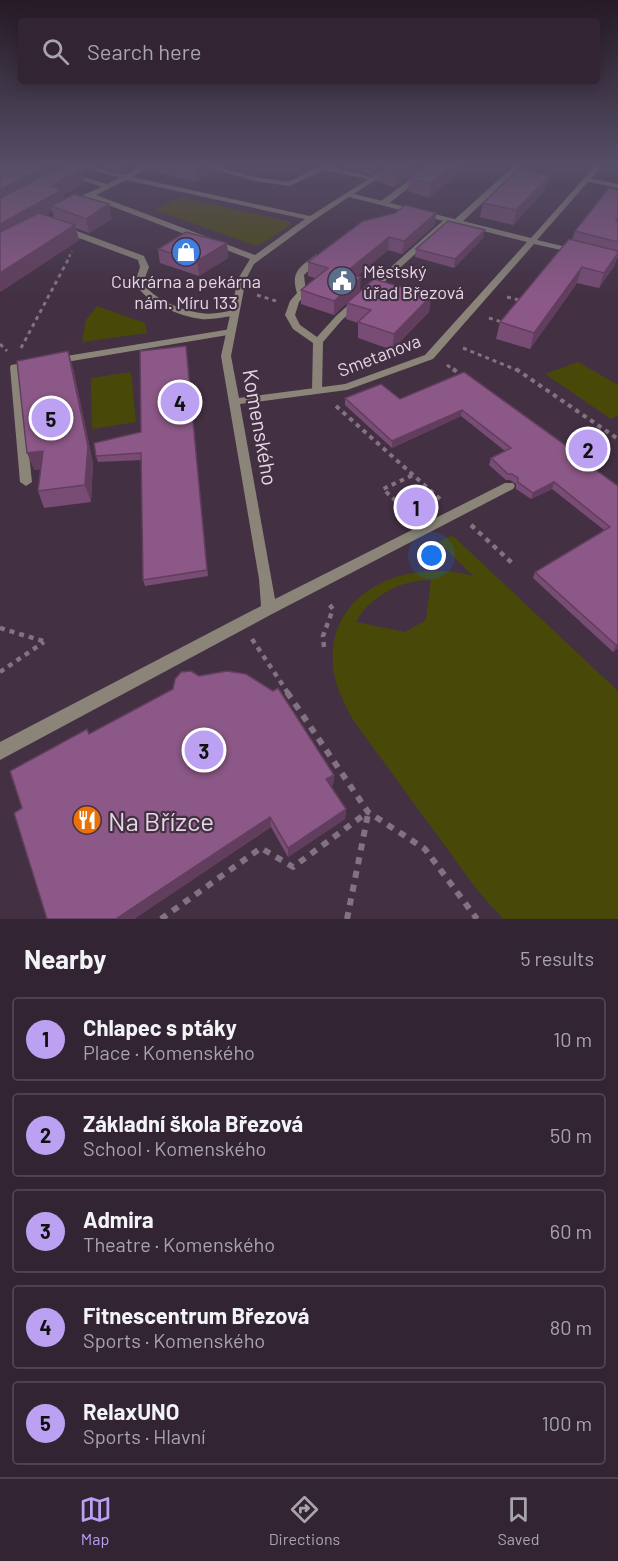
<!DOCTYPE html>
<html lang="en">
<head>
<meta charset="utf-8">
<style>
	body { margin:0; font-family:Barlow,sans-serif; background:#3a2c3a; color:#f1f3f6 }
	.you { position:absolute; left:432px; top:556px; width:21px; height:21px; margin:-15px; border:4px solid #fff; border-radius:50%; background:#1a73e8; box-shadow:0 0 0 9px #1a73e833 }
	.badge { display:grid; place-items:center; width:39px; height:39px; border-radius:50%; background:#bca0f2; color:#111; font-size:20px; font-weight:700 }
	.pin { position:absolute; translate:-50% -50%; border:3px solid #fff; box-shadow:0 2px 6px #0006 }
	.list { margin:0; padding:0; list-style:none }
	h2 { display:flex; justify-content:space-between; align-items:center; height:78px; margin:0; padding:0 24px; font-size:26px }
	h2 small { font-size:20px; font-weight:400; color:#a8a4ac }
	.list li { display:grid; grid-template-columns:39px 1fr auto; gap:18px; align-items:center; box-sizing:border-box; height:84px; margin:0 12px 12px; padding:0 12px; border:2px solid #4d414d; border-radius:6px }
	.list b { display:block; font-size:22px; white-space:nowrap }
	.list p { margin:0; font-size:20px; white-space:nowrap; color:#a8a4ac }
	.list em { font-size:20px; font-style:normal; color:#a8a4ac }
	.icon { flex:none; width:33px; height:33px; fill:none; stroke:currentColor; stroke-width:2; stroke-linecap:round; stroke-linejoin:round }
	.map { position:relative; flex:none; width:618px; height:919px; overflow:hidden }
	.search { position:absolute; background:#322432; box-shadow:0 3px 15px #0003; left:18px; right:18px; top:18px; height:66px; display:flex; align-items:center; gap:15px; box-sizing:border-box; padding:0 21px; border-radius:6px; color:#a8a4ac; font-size:22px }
	.sheet { height:558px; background:#322432 }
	nav { display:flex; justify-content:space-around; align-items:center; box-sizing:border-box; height:84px; border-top:2px solid #4d414d; background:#322432; font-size:16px; color:#a8a4ac }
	nav a { display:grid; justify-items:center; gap:3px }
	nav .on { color:#bca0f2 }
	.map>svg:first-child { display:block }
</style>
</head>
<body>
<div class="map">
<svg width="618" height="919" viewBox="0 0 618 919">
	<rect width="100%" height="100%" fill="#433043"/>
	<g fill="#484909" fill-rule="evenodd">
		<path d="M180,197l107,24 5,3 -31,20 -7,1 -99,-35z"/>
		<path d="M97,306l48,17 2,10 -65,9 4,-22z"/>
		<path d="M578,362l40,23v30l-7,4 -66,-45z"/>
		<path d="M131,372l5,50 -44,7 -1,-51z"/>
		<path d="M452,535l166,156v228h-115l-25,-28 -125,-171c-8,-15 -16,-30 -19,-47 -13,-81 73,-116 139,-97l-34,-34zM431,580l-5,40 -21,12 -49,-10c13,-25 46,-43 75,-42z"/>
	</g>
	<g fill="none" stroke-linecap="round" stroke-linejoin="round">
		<path stroke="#837283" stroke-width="2" stroke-dasharray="3 3" stroke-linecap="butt" d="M69,257l3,-6"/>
		<g stroke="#837283" stroke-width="3" stroke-dasharray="4 4" stroke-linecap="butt">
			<path d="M257,295l19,6"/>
			<path d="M507,297l16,4"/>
			<path d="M489,318l16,5"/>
			<path d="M0,344l7,7"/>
			<path d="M21,348l49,-92"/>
			<path d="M463,348l56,23"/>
			<path d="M447,365l8,6"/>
		</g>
		<g stroke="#837283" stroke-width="4" stroke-dasharray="4.5 4.5" stroke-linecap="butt">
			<path d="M453,369l10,7"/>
			<path d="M516,369l102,70"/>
			<path d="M336,406l104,93"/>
			<path d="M409,513l-26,-24 30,-14"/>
		</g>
		<g stroke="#837283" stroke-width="4.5" stroke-dasharray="5 5" stroke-linecap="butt">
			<path d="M408,512l3,3"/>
			<path d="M471,525l41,38"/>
			<path d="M0,628l43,13"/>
			<path d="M252,639l36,54"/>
			<path d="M324,647l-1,-11 10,-27 -6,-7"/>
			<path d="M0,672l44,-30"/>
		</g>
		<g stroke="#837283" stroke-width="6" stroke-dasharray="7 7" stroke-linecap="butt">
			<path d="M287,692l81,120 57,37 52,70"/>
			<path d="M161,919l100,-71 32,19 75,-55"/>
			<path d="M347,919l21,-105"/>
		</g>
		<g fill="#8a8479" fill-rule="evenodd">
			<path d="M90,166l36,10 1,1 -3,2 -42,-12z"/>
			<path d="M202,166h12l41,11 33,5 33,-16h9l49,13 -3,2 -51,-11 -36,16 -34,-5z"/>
			<path d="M428,166h8l-49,39h-6v-4z"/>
			<path d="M514,166h7l-61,58h-6v-4z"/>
			<path d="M588,178l30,6v4l-32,-7v-2z"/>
			<path d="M446,218l7,2 -111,100 -19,22 -1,49 -1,2h-8l-1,-2 1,-48 -20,-14 -8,-14 5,-14 7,-8c-7,-22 4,-27 20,-39l7,2 -20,19 2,18 -7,9 -4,13 5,10 17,12 19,-21z"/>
			<path d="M60,227h6l78,29 5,11 -6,16c10,16 40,28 58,30 11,2 22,-1 33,-3l5,3 -5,3c-11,1 -23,4 -33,3 -22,-3 -55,-16 -66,-36l5,-16 -2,-7 -78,-29z"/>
			<path d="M231,329l3,1v4l-180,30 -5,-3 5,-3z"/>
			<path d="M34,361l5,3 -1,2 -18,3 12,113 -6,4 -6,-4 -10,-115 1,-2z"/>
		</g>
		<path fill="#8a8479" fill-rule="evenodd" d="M38,166h11l19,6 11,-6h9l-14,8 33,10 35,-18h9l-19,11 178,39 79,-50h8l-43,28 177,44 64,-72h7l-65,74 42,10v4l-45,-10 -101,115 -86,31 -107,14 35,195 230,-116h8l2,3 -2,3 -239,124 -274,147v-18l261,-136 -2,-27 -38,-223 17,-77 12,-20 -160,-61 -7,1v-4l19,-8zM126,180l179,39 -50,36 -159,-60zM349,197l178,45 -102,113 -80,29 -106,14 -8,-42 15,-77 8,-15 60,-44z"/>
	</g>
	<g fill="#784c74" fill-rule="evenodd">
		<path d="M58,166h16l-1,1 9,3 3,13 -22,12 1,4 48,20 -23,14 -13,-5 3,12 -79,52 57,-123 4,-2zM52,211l2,7 -8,-3z"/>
		<path d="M100,166h32l-12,6z"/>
		<path d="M149,166h65v6l-19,10 -46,-12z"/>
		<path d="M340,166h84l-29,21 -17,-5 1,-12 -8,5z"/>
		<path d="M424,166h44l-39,32 -21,-7 1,-13z"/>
		<path d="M546,189l-33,36 -33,-8 3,-14z"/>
		<path d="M618,190v68h-1l-3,8 -15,22 -22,-5 -47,66 -34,-10 4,-17 72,-82 3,-9z"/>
		<path d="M436,213l-2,13 -32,28 -14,-4 -31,26 3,15 -26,24 -33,-11v-14l14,-12 -7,-2v-14z"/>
		<path d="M483,238l-29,30 -39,-11 1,-8z"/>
		<path d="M227,243l1,15 -29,18 -39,-13 -2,-14z"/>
		<path d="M431,296l-2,16 -37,38 -34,-12v-15l-12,-4 1,-16z"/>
		<path d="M186,346l22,230 -63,10 -2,-6 -1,-120 -44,2 -2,-6 45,-24z"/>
		<path d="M73,368l20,95 -2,39 -47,6 -6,-17 3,-22 -7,1z"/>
		<path d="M464,372l126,91 -1,2 29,21v162l-5,4 -80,-74 2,-6 69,-42 -52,-41 -21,10 -15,-10v-5l-6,-4h-4l-17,-15 2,-7 14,-7 -44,-35 -69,32 -47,-43v-7l55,1z"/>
		<path d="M90,734l244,41 -1,10 -2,1 15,23 -1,10 -57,38 -17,-30 -137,92h-87l-25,-111z"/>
	</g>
	<g fill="#623e5e">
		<path d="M46,166h11l2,9 -59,31v-16z"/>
		<path d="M119,166h13l-12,6z"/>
		<path d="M197,166h17v6l-19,10 -1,-14z"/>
		<path d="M372,166h12l-13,9z"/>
		<path d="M407,166h17l-29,21 2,-13z"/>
		<path d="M453,166h15l-39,32 1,-14z"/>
		<path d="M82,170l3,13 -22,12 2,9 -14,2 1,5 -52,30v-17l51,-38z"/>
		<path d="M550,176l-4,13 -33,36 3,-15z"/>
		<path d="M109,204l3,15 -23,14 -3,-14z"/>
		<path d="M436,213l-2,13 -32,28 2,-13z"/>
		<path d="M75,225l4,15 -79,52v-19z"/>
		<path d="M485,230l-2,8 -29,30 1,-9z"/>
		<path d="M389,237l-1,13 -43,36v-13z"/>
		<path d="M227,243l1,15 -29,18 -2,-15z"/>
		<path d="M618,253l-4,13 -15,22 5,-15z"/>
		<path d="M582,267l-5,16 -47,66 4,-16z"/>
		<path d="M361,277l-1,14 -26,24v-14z"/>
		<path d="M431,296l-2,16 -37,38 2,-16z"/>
		<path d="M68,351l5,17 20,95 -2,39 -6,-17z"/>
		<path d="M462,410l-1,6 -69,32v-7z"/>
		<path d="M43,451l6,17 -15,2 -7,-17z"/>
		<path d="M554,482l-2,7 -21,10 2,-6z"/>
		<path d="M618,644v4l-5,4 3,-7z"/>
		<path d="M334,775l-1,10 -7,4v-10z"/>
		<path d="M346,809l-1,10 -57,38v-9z"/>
		<path d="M270,817l1,10 -137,92h-18z"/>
	</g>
	<g fill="#8c5887" stroke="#623e5e" stroke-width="1.5">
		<path d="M0,166h46l-46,24z"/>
		<path d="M63,166h8l11,4 -31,16 11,4 -62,34v-26z"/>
		<path d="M383,166h24l-10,8 -18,-5z"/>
		<path d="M424,166h29l-23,18 -21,-6z"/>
		<path d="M519,169l31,7 -34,34 -33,-7z"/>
		<path d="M609,188l9,2v28l-2,3 2,1v20l-43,-11z"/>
		<path d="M74,194l35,10 -23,15 -35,-13z"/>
		<path d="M405,205l31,8 -32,28 -15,-4 -44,36 16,4 -27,24 -33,-11 27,-22 -20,-6 55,-41 32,-8z"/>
		<path d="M39,213l36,12 -75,48v-41z"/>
		<path d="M448,221l37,9 -30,29 -39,-10z"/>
		<path d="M186,232l41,11 -30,18 -39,-12z"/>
		<path d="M569,239l49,12v2l-14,20 -22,-6 -48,66 -34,-11z"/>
		<path d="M374,279l57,17 -37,38 -36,-12 13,-12 -24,-7z"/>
		<path d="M186,346l21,224 -64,10 -2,-127 -45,3 -2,-13 47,-11 -1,-81z"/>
		<path d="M68,351l20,95 -3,39 -47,6 5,-40 -16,2 -10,-92z"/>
		<path d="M464,372l126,91 -2,1 30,22v158l-2,1 -81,-73 75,-45 -56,-45 -21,11 -15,-11v-4l-6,-4h-4l-17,-16 20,-10 -49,-38 -70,31 -47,-43 36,-14 19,15z"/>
		<path d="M191,671l8,5 28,-5 19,3 27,17 5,-3 56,87 -8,4 20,30 -58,39 -18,-31 -154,102h-69l-33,-106 8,-5 -12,-37 77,-42 2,5 84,-45 2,-10 6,-7z"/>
	</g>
	<linearGradient id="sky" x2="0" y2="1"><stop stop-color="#251a25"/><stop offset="0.56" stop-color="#554e66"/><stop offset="1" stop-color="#554e66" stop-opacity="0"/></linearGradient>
	<rect width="618" height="295" fill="url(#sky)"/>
	<defs>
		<g id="shop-disc" transform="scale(1.5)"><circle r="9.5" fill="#3f7fe0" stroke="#433043"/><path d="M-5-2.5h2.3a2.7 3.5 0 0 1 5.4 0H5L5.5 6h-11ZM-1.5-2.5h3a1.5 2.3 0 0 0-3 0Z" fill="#fff"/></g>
		<g id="civic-disc" transform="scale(1.5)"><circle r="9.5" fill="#5c6f8a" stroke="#433043"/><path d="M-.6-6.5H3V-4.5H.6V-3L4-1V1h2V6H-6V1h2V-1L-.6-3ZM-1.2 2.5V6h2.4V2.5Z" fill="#fff"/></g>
		<g id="restaurant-disc" transform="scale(1.5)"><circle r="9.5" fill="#e8710a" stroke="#433043"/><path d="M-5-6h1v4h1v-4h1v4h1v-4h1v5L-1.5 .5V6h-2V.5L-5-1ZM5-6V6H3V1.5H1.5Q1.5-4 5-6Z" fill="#fff"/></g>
	</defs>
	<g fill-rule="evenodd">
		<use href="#shop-disc" x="186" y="252"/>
		<use href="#civic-disc" x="342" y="281"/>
		<use href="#restaurant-disc" x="87" y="820"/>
	</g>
	<g text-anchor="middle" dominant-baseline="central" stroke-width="4.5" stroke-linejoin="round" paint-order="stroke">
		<g font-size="18" fill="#e4d8e4" stroke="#433043" text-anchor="start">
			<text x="363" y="271">Městský<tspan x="363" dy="21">úřad Březová</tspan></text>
			<text x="186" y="281" text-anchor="middle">Cukrárna a pekárna<tspan x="186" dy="21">nám. Míru 133</tspan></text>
		</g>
		<g font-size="18" fill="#e4d8e4" stroke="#433043">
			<text transform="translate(379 355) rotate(-21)">Smetanova</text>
		</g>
		<g font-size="21" fill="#e4d8e4" stroke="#433043">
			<text transform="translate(261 427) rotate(80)">Komenského</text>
		</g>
		<g font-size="26" fill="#e4d8e4" stroke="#433043" text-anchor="start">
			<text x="108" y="820">Na Břízce</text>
		</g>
	</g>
</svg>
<div class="you"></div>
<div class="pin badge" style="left:416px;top:507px">1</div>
<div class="pin badge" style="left:588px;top:449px">2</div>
<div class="pin badge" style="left:204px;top:750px">3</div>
<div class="pin badge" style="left:180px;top:402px">4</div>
<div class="pin badge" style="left:51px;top:418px">5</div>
<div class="search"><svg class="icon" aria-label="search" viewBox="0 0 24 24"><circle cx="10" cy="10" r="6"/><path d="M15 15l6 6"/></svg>Search here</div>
</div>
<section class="sheet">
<h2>Nearby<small>5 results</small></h2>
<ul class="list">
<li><span class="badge">1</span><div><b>Chlapec s ptáky</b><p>Place · Komenského</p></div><em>10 m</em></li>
<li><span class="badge">2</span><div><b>Základní škola Březová</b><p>School · Komenského</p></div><em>50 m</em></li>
<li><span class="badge">3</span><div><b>Admira</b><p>Theatre · Komenského</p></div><em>60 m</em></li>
<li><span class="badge">4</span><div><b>Fitnescentrum Březová</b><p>Sports · Komenského</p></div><em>80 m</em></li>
<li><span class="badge">5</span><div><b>RelaxUNO</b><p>Sports · Hlavní</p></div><em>100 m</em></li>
</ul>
</section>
<nav>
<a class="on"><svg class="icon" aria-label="map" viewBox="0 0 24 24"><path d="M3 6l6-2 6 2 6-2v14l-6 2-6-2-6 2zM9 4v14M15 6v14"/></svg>Map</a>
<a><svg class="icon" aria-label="directions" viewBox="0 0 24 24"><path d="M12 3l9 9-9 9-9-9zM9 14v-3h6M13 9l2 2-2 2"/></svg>Directions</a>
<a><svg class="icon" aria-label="saved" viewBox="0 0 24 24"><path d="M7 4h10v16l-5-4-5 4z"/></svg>Saved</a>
</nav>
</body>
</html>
